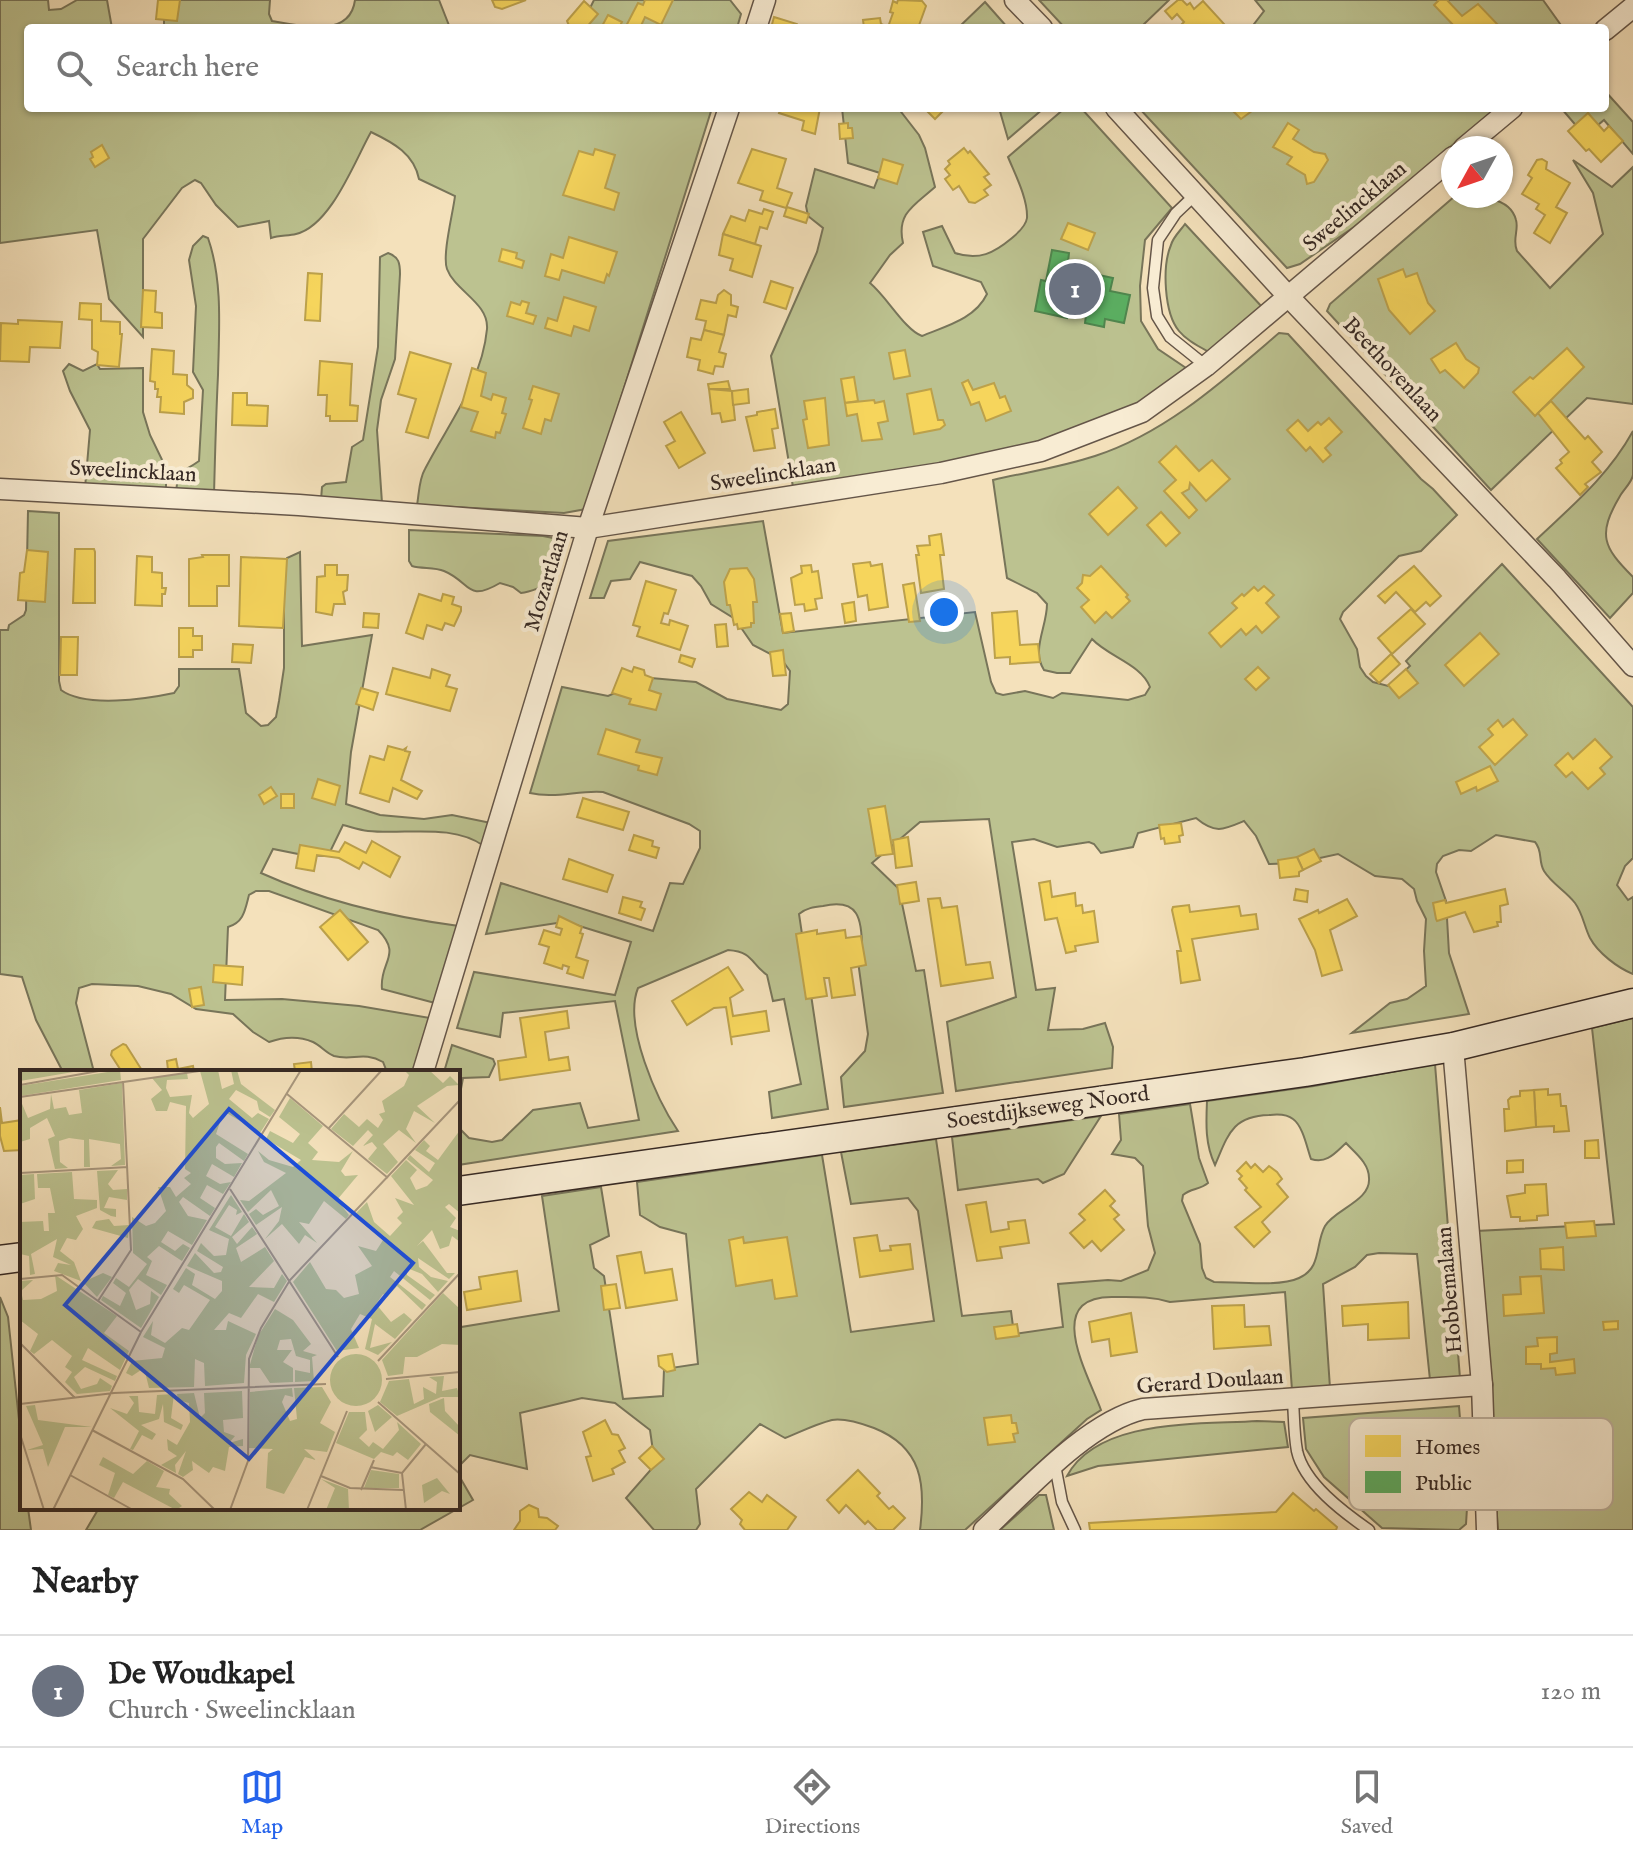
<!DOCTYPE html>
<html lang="en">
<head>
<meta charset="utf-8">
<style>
	body { margin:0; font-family:"IM FELL English",serif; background:#f2f2f2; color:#222 }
	.compass { position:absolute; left:1441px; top:136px; width:72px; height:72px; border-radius:50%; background:#fff; box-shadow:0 2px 6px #0004; rotate:230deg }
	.you { position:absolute; left:944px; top:612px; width:28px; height:28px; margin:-20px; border:6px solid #fff; border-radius:50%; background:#1a73e8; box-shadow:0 0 0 12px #1a73e833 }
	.badge { display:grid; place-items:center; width:52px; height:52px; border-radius:50%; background:#2563eb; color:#fff; font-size:26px; font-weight:700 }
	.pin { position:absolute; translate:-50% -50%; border:4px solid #fff; box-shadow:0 2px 8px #0006 }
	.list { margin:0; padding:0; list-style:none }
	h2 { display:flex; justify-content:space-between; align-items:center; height:104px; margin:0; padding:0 32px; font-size:34px }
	h2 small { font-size:26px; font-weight:400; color:#767676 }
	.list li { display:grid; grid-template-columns:52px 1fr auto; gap:24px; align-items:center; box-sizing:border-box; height:112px; padding:0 32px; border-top:2px solid #e0e0e0 }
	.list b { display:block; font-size:30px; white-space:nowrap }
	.list p { margin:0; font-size:26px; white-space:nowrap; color:#767676 }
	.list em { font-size:26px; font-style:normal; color:#767676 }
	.icon { flex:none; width:44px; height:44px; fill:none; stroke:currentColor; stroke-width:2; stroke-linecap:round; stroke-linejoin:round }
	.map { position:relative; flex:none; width:1633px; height:1530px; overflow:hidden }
	.search { position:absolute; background:#fff; box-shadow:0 2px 6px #0004; left:24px; right:24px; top:24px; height:88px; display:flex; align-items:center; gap:20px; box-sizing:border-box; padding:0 28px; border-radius:8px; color:#767676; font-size:30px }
	.sheet { height:216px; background:#fff }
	nav { display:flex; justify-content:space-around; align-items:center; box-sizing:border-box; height:112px; border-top:2px solid #e0e0e0; background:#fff; font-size:22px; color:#767676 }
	nav a { display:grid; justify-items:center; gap:4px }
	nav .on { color:#2563eb }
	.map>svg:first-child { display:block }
</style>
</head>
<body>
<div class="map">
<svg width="1633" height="1530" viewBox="0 0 1633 1530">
	<rect width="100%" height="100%" fill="#f4e1bb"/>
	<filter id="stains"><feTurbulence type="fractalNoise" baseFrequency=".0025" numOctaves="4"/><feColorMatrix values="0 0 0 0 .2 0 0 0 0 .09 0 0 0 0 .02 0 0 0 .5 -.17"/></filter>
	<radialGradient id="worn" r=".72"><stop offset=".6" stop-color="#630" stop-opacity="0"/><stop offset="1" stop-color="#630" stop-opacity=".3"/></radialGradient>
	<g fill="#bcc290" stroke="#78755a" stroke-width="2">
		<path d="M0,0h48l1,10 12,-1 16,-9h30l5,28h-84v80h684l-126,401 -22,4 -147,-8c2,-11 2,-26 8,-36 23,-45 57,-87 62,-140 2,-26 -32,-38 -40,-60 -5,-14 6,-56 8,-73l-36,-17c-5,-25 -25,-36 -48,-47 -16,28 -40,94 -75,102 -8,2 -17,1 -25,4l-2,-17 -31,6 -22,-22 -15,-22 -6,-3 -13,8 -39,51v98l-34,-38 -12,-69 -97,13z"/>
		<path d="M164,0h106l-1,14 3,7c28,5 78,18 83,-21h84l11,28h-286z"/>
		<path d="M594,0h136l11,14 -4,14h-157z"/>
		<path d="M1039,0h130l-29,28h-75z"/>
		<path d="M1255,0h288l20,28h-312l13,-17z"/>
		<path d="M985,2l23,26h-50z"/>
		<path d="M1605,91l28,31v32l-29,-34 -19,16 -24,-28h44z"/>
		<path d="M842,108h56l21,27 6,13 10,39c-20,18 -39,26 -32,56l-13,12 -20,28c17,14 35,47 52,53 24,-10 53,-17 65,-42l-6,-12 -48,-16 -10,-34 19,-6 13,27c24,8 39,0 57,-15 6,-5 14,-12 15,-20 1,-19 -12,-44 -19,-61l57,-49h16l91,100 -27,32 -5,46 1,35 17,28 31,21 -44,33 -90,33 -62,20 -200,31 -22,-131 46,-104 6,-24 -15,-12 -2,-10 9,-37 59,19 6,-15 -32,-10z"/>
		<path d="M999,108h45l-36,31z"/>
		<path d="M1139,108h358l-143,119 -54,37 -13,4z"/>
		<path d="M1573,160l39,27 21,-20v237l-46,-6 -96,92 -164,-179 3,-7 125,-108c19,0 55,-1 61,24 3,10 -4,20 1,31l33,37 53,-54 -10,-41z"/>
		<path d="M1185,224l78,84 -52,45c-11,-6 -24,-12 -32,-22 -15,-18 -17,-65 -8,-86 2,-8 10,-15 14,-21z"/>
		<path d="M203,236l5,2c15,43 11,92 10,137 -2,40 -3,80 -4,120l-38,-2c2,-25 5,-19 23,-32l4,-71 -10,-18 3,-66 -7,-46 4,-14z"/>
		<path d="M388,253c11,4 12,10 12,21l-5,85 -14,41 -4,30 5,73 -61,-3 1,-13 4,-3 20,-2 6,-35 11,-7 15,-93 2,-90z"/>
		<path d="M1279,333l9,1 133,145 12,10 24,26 -36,36 -22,5 -56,56 -3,7 17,30 3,18 6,9 7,6 15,4 22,-20 -4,-5 96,-97 131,143v151l-8,8 -8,19 11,15 5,-3v77c-15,-6 -35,-21 -43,-36 -6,-12 -7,-24 -15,-35 -9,-12 -23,-19 -31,-32 -6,-10 -1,-20 -9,-29l-39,-7 -25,16 -12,-1 -16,6 -6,8 -1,8 10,29 3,52 20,61 -117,19 38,-30 17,-4 19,-13 -2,-35 2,-32 -9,-18 -3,-12 -12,-10 -27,-3 -37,-22 -41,9 -28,1 -13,-28 -12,-15c-21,9 -29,13 -48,-3l-58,15 -5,14 -32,6 -7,-9 -5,-2 -32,5 -23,-8 -22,3 24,148 19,-2 -7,42 35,-1 22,-6 8,24 -1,21 -156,23 -9,-69 69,-25 -27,-178 -69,3 -48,41 27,26 17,82 8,-1 19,123 -99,14 -3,-30 24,-26 3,-17 -11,-80 5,-5c0,-30 -3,-51 -39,-43 -9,1 -17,2 -24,8l29,195 -56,9 -3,-26 32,-8 -17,-85 -11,2 -6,-26c-17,-12 -13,-23 -39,-25l-90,38c-15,37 19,112 40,143l-220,34v-38l11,11 23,4 10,-2 31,-30 47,-7 8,25 51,-8 -24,-119 -112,12 -3,24 -43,-9 17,-56 141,23 16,-53 -58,-18 -16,-1 -71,11 15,-51 152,48 17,-48 13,1 17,-36v-17l-11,-7 -86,-32c-25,-2 -48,7 -73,1l32,-106 46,9 43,-18 45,4 31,17 54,11 7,-6 2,-33 -8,-11 -29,-15 -18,-26 -24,-15 -10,-18 -9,-10 -52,-14 -10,17 -19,2 -7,17h-14l18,-57 155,-20 20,112 192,-21 16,70 5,11 7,2 22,-4 28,7 9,-5 66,7 17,-5 5,-8c-9,-23 -41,-30 -58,-48l-22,34h-13l-13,-3c-13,-20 3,-43 3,-66l-10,-11 -30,-15 -14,-98c34,-8 69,-13 102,-24 71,-23 129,-76 184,-123z"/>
		<path d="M69,364l14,7 14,-7 3,5 43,-1v44l7,23 16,33v24l-81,-4 5,-58 -20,-39 -7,-20z"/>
		<path d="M1633,431c0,14 0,30 0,44 -1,7 -9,14 -13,21 -23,39 -17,51 13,81v16l-23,25 -73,-79c36,-34 72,-64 96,-108z"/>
		<path d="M28,511l31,2v168l2,9c24,18 85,9 113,3l5,-7v-17h60l7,44 15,13 7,-1 8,-8 3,-16 5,-33v-104l3,-6 13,-6 2,94 70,-11 -21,117 -5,52 34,11 44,4 28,-4 39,8 -7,23c-32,-23 -79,-11 -116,-15 -9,-1 -17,-4 -25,-6l-15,31 -25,-1 -30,-6 -12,24c62,28 130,44 198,53l-24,77 -53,-14c-3,-27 21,-34 -4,-59l-109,-39h-13l-7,4c-4,15 -5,27 -21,32l-3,73 57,-1 77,7 71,12 -17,54h-26l-4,-10c-19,-11 -31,-1 -49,-6 -8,-3 -14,-11 -21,-14 -14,-6 -30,-5 -44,0l-16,-10 -20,-18 -37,-5 -25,-15 -33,-8 -46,-2 -13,4 -3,15 18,69h-31l-27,-52 -14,-43 -22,-3v-344h8l1,-5 15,-10 2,-5z"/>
		<path d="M409,530l134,6 20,4 1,8 -9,35c-13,2 -22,9 -34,10l-8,-6 -13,-4c-34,20 -29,-1 -56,-12 -10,-4 -22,-2 -32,-5l-3,-5z"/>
		<path d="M1633,1018v512h-135l-22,-299 138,-7 -22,-196z"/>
		<path d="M452,1045l41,14 2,5 -6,13 -26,1 -5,27v-33h-14z"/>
		<path d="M1435,1064l25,314 -30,2 -13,-126 -38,-1 -12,2 -12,12 -32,17 7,104 -38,2 -7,-98 -115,10c-19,-6 -37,-5 -57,-5 -71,-1 -25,77 -12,113l-14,9 -122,111h-45c6,-46 2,-83 -46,-102 -11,-4 -30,-10 -42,-8 -16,4 -32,12 -47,18l-25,-14 -64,65 4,35 -4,6h-42l-28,-32 29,-33 -5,-35 -35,-27 -33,-5 -62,15 7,56 -57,-14 -12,12v-156l3,16 98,-16 -17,-115 59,-9 8,49 -19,9 4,23 10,8 19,123 40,-3 1,-27 34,-5 -12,-130 -26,-7 -20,-12 -3,-33 185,-27 29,177 83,-11 -16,-110 -10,-13 -57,6 -10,-52 95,-13 26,177 49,-5 3,23 49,-7 -5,-43 50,-4 13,1 27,-11 7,-17 -7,-27 -5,-60 -8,-8 -23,-4 9,-14 -2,-26 71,-10 9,54 9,25c-8,7 -17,5 -25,12l-1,6 18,43 2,24 4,10 8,4c22,0 66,5 85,-4 23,-10 16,-34 26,-52 10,-17 46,-25 44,-48 0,-15 -14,-25 -23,-35 -11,10 -19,21 -35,16 -4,-11 -8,-33 -18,-40 -6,-5 -16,-5 -24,-4 -37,1 -41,20 -54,50 -10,-21 -9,-41 -8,-64l107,-15z"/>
		<path d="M1101,1116l-37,58 -21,9 -5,-4 -80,11 -6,-53z"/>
		<path d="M0,1297l8,20 14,131v60h6l3,22h-31z"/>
		<path d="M1459,1406l8,102 -1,16 -7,6 -77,-2 -58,-51 -18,-28 -3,-31z"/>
		<path d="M1257,1421l27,1 4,25 -190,19 -31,10c31,-58 132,-51 190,-55z"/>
		<path d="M458,1474l15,26 -53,30h-334l13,-22h359z"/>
		<path d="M1039,1495h7l8,35h-54z"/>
	</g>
	<g fill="#f6d55c" stroke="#bca14b" stroke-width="2">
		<path d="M158,0h22l-3,21 -21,-2z"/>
		<path d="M492,0h34l-24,9 -7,-2z"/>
		<path d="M645,0h28l-12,25 -16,-8 -5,11h-15l13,-25 5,2z"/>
		<path d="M898,0l24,1 4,5 -8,22 -11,-2 -1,2h-42l-1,-8 17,-2 1,6 7,3 5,-14 -3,-1 3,-11 4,2z"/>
		<path d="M1178,0h4l5,5 3,-2 4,6 9,-8 22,24 -4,3h-43l6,-6 -7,-8 -5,5 -7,-8z"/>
		<path d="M1439,0h8l15,16 16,-12 22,23 -44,1 -22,-23z"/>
		<path d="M584,1l14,13 -12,14h-16l-3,-7z"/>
		<path d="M608,15l14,7 -3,6h-18z"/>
		<path d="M774,17l23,7 3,4h-29z"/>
		<path d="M781,108h39l-5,26 -13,-4 2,-9 -25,-8z"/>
		<path d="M924,108h19v3l-8,8z"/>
		<path d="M1238,108h18l-15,11 -7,-7z"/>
		<path d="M1588,113l16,18 5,-5 14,15 -22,21 -12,-13 -3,2 -18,-20z"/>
		<path d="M848,123v5h4l1,10 -13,1 -1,-15z"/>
		<path d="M1288,123l11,7 -6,9 21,13 11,2 3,6 -14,22 -7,2 -2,-9 -18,-11 5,-7 -19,-10z"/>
		<path d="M102,145l7,13 -14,9 -5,-8 3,-2 -2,-5z"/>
		<path d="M964,148l4,5 2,-2 19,23 -5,3 7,8 -7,5 4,5 -13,8 -6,-1 -10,-16 -6,4 -8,-11 5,-4 -5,-6 5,-5 -2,-3z"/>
		<path d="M595,149l20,6 -10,33 14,5 -5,17 -51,-15 16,-44 14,4z"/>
		<path d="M752,149l34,10 -9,29 15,5 -6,15 -26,-8 3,-9 -25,-8z"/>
		<path d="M883,159l20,6 -6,19 -19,-6z"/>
		<path d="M1542,159l5,3 -1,7 24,14 -14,24 11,6 -17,30 -16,-10 11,-18 -9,-6 3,-5 -17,-10 10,-16 -4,-3 9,-15z"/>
		<path d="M787,207l22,7 -3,9 -22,-7z"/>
		<path d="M764,209l9,3 -6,17 -7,-2 -5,17 -32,-10 8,-18 14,5 4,-11 13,4z"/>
		<path d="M1068,223l27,10 -7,17 -27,-11z"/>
		<path d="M723,234l38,12 -9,31 -22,-7 3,-11 -14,-4z"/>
		<path d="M569,237l48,15 -8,24 -2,-2 -3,9 -42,-13 -3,10 -14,-4 6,-22 12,4z"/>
		<path d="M502,249l15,4 -1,5 8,3 -2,7 -23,-7z"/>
		<path d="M1403,269l3,8 11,-4 11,30 7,8 -25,23 -21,-24 -11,-31z"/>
		<path d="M308,273l14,1 -2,47 -15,-1z"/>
		<path d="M771,281l22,7 -7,21 -22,-7z"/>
		<path d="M143,290l13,1 -1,21 7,1v15l-21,-1z"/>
		<path d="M724,290l7,5v10l7,2 -2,10 -8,-2 -4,20 -20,-5 2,-9 -10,-2 5,-19 15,3 2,-8z"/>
		<path d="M564,297l32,10 -7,24 -15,-5 -3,10 -26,-8 3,-10 9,3z"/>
		<path d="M522,301l7,2 -3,10 10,3 -3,8 -26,-8 4,-14 9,3z"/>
		<path d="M80,303l21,1v17l19,1v12h2l-3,33 -22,-2 1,-13 -6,-3v-29l-13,-1z"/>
		<path d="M18,320l44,2 -2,26 -30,-1 -1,15 -29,-1 1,-38 17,1z"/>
		<path d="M704,330l20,5 -5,17 7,2 -3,13 -8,-1 -2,8 -15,-4 2,-10 -13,-3 4,-19 10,2z"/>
		<path d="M1456,343l10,16 13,9 -1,5 -14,15 -19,-18 -5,3 -9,-14z"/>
		<path d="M1567,348l17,19 -49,49 -22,-24 17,-15 3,2z"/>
		<path d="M152,349l22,2 -1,23 14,1v10l6,5v8l-9,4v12l-24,-2 1,-15h-4l1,-8h-3v-7l-5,-1z"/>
		<path d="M905,350l5,26 -16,3 -5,-26z"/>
		<path d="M410,352l41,12 -23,74 -22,-6 10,-33 -18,-5z"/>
		<path d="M320,361l32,3 -2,41 8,1 -1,15h-27v-5h-4l1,-21h-9z"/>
		<path d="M472,368l14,5 -5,23 10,4 2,-6 13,4 -4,15 4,1 -6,19 -4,-1 -1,6 -24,-7 7,-19 -17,-5z"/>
		<path d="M854,377l4,24 -13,2 -4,-24z"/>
		<path d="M968,380l5,10 21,-7 6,15 5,-2 6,15 -25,10 -7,-19 -8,3 -9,-22z"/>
		<path d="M728,381l2,8h-21l-1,-5z"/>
		<path d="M533,386l26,8 -8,27 -6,-2 -4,15 -18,-6 9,-28 -3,-1z"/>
		<path d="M709,389l23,2 3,29 -13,2 -2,-9 -8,1z"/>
		<path d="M748,389l1,14 -16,2 -1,-14z"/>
		<path d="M931,389l7,31h5l2,5 -5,4 -26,5 -7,-40z"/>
		<path d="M233,393h14v12l21,1 -1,20 -35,-1z"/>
		<path d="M825,398l4,47 -21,3 -5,-28 4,-1 -3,-18z"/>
		<path d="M874,400l1,3 9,-2 4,20 -10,2 4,16 -20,2 -5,-27 -10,2 -2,-13z"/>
		<path d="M1551,401l34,38 3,-3 14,16 -10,10 9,10 -16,12 3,3 -8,8 -24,-27 6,-5 -2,-3 9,-8 -31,-39z"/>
		<path d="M775,409l3,19 -6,1 3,19 -21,3 -8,-34 11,-2v-3z"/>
		<path d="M681,412l24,41 -26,15 -13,-22 9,-5 -11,-19z"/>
		<path d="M1329,418l13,14 -17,16 6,7 -8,7 -13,-15 -4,4 -19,-21 11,-10 10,11 10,-9 3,3z"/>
		<path d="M1176,446l23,25 13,-11 18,19 -24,22 -16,-18 -1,6 -7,4 15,17 -8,8 -25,-27 12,-11 -17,-18z"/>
		<path d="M1118,487l19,21 -29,27 -19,-21z"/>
		<path d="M1161,512l19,21 -14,13 -19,-21z"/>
		<path d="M941,534l3,21h-4l4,34 -23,4 -5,-38h3l-2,-9 13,-1 -1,-9z"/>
		<path d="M75,549h19l1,3v51h-22z"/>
		<path d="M27,550l21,2 -3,50 -27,-2 2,-27 4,-1z"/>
		<path d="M202,555h27v31h-12v20h-28v-47l14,-2z"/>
		<path d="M137,556l15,1v15l10,1v15h4l-1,6h-3v12l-27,-1z"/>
		<path d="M241,557l46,2 -4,69 -44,-2z"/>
		<path d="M870,562l1,4 11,-2 6,43 -19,3 -2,-15 -9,2 -5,-33z"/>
		<path d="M325,565h12v10h11l-1,15 -4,2 2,12h-11l-2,11 -16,-3 1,-35 8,-1z"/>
		<path d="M811,565l1,7 6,-1 4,27 -7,1 2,10 -12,2 -1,-7 -9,1 -4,-27 11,-5 -1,-7z"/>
		<path d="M1101,566l27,29 -2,2 4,4 -18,17 -6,-6 -11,11 -14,-16 8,-7 -12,-12 5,-5 1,-8 7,1z"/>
		<path d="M1414,566l27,30 -11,10 -4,-4 -11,10 -19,-20 -11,11 -7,-7z"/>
		<path d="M747,568l7,11 3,23h-4l1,21h-3v4l-13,2 -1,-5 -3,1 -4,-20h-3l-3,-23 6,-13z"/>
		<path d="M646,581l30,9 -8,24 -4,-1 -3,10 8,2 1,-5 18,6 -8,24 -43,-14 3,-9 -7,-2z"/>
		<path d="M914,583l6,38 -11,1 -6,-37z"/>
		<path d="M1264,586l10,9 -8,8 13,14 -17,16 -6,-7 -10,9 -5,-6 -20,18 -12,-14 28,-25 -5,-5 10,-9 2,2 10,-9 4,4z"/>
		<path d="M419,594l22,7 2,-7 11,3 -2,7 9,3v4l-7,15 -9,-3 -3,7 -15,-5 -4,14 -17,-6z"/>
		<path d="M854,602l2,19 -11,2 -3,-19z"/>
		<path d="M1411,609l14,15 -33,30 -14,-16z"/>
		<path d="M1017,611l3,34 18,-1 2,18 -30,2v-7l-15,1 -3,-45z"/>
		<path d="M364,613l15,1 -1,14 -15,-1z"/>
		<path d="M791,613l3,18 -11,2 -3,-19z"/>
		<path d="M726,624l2,22 -11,1 -2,-22z"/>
		<path d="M179,628h14v8h9v14h-9v7h-14z"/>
		<path d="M1480,633l19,21 -35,32 -19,-21z"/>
		<path d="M61,637h17l-1,38h-17z"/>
		<path d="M233,644l20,1 -2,18 -19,-1z"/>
		<path d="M783,650l3,25 -13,1 -3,-24z"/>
		<path d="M1391,654l9,10 -21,19 -9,-9z"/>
		<path d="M681,655l14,4 -3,8 -13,-5z"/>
		<path d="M634,667l10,3 1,5 8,3 -4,12 12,4 -5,16 -27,-6 2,-5 -19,-6 10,-25 10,4z"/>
		<path d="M1258,667l11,11 -13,12 -11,-11z"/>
		<path d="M393,668l37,10 2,-9 18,6 -4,11 11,3 -7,22 -64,-17z"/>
		<path d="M1406,669l12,14 -19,15 -11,-13z"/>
		<path d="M361,688l17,5 -5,17 -17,-6z"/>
		<path d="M1513,719l14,16 -32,30 -16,-18 14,-12 -5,-6 10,-9 5,7z"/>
		<path d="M606,729l34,11 -4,12 26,6 -5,17 -19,-5 1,-4 -41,-12z"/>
		<path d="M1595,739l17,18 -12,11 5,6 -17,15 -16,-17 -6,5 -11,-12 13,-12 5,6z"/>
		<path d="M388,746l15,4 3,-2 -1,3 5,1 -9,28 21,11 -5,8 -24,-11 -4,14 -29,-9 10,-37 14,4z"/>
		<path d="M1490,766l8,15 -21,10 -1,-4 -15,7 -5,-12z"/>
		<path d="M318,779l22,7 -5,19 -23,-7z"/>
		<path d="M271,787l6,9 -13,8 -5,-9z"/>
		<rect x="281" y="794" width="13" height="14"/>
		<path d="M583,798l46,14 -6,18 -46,-13z"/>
		<path d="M885,806l8,48 -17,2 -8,-47z"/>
		<path d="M1181,823l2,12 -4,1 1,6 -15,2 -1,-6 -3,1 -2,-14z"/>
		<path d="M634,835l19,6 -1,5 7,2 -3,10 -27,-8z"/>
		<path d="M908,837l4,29 -16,2 -3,-28z"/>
		<path d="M372,841l28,16 -10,20 -27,-15 -4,7 -20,-11 -22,-3 -3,16 -18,-3 4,-23 39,7 6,-10 21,11z"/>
		<path d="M1314,849l7,12 -18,9 -6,-13z"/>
		<path d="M1297,857l6,13 -4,2v4l-19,2 -2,-18z"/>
		<path d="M569,859l44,16 -6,17 -44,-13z"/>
		<path d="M1050,881l2,16 23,-4 1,13 6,-1 1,8 11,-2 4,31 -23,4 1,5 -10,2 -9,-35 -12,2 -6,-37z"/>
		<path d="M916,882l3,19 -19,3 -3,-19z"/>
		<path d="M1296,889l12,2 -1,11 -13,-2z"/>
		<path d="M1505,889l3,15 -8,2 1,16h-4l1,4 -24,6 -9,-20 -28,9 -1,-2 -3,-16 12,-3 1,3z"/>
		<path d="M623,897l19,5 -2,5 5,2 -4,11 -22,-7z"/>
		<path d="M940,898l2,10 15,-2 9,59 24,-3 3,16 -52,8 -13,-87z"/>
		<path d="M1347,899l10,17 -27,14 12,40 -20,6 -7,-26 -16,-31 19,-9 1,3z"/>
		<path d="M1189,905l1,7 49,-6 2,10 15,-2 2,15 -66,10 8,41 -19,3 -4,-32h4l-9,-41 1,-3z"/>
		<path d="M340,910l28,32 -20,18 -28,-33z"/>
		<path d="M559,916l23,11 -2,6 3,1 -7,23 12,4 -5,17 -16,-5 2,-6 -6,-2 -1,4 -18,-6 5,-16 -10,-3 5,-14 16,5 2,-6 -6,-2z"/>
		<path d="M817,930v4l28,-4 1,8 15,-2 5,29 -15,3 4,27 -23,3 -3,-20h-5l3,18 -21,3 -10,-65z"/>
		<path d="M214,965l29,2 -1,18 -29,-3z"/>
		<path d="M728,967l15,23 -13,8 3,18 33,-5 3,20 -38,6 1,8 -6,-38 -12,1 -27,17 -15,-24z"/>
		<path d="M201,987l3,18 -12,2 -3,-18z"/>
		<path d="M567,1011l2,17 -24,4 4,28 19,-3 2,13 -70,10 -2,-19 28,-4 -6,-39z"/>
		<path d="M123,1044l3,1 17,27h-21l-11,-17 1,-4z"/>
		<path d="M176,1059l2,10 15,-3 1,6h-38l12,-2 -1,-9z"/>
		<path d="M311,1062l1,10h-24l7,-1 -1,-7z"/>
		<path d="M1548,1089v6l12,-1 1,12h5l3,25 -15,1v-6l-18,1 -2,-37z"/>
		<path d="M1534,1090l2,37 -31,4 -1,-22h5l-1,-9 3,-3 9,-1v-5z"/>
		<path d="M0,1107l2,16 20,-3v30l-18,1 -4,-15z"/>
		<path d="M1598,1140l1,18h-14v-17z"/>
		<path d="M1523,1160v12l-16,1v-12z"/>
		<path d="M1246,1162l5,6 4,-4 8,8 6,-6 8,6 5,7 -5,5 11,13 -26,25 8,10 -16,15 -19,-20 26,-20 -16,-17 2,-2 -8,-9 3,-3 -5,-5z"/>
		<path d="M1546,1184l2,31 -11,1v4l-17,1v-4h-9l-4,-21 18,-3v-8z"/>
		<path d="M1105,1190l10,11 -5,5 9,9 -5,4 10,11 -23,21 -9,-10 -8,7 -14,-15 15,-13 -6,-6z"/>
		<path d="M986,1202l5,30 18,-3 -1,-7 17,-2 4,23 -29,4 2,11 -25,3 -11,-56z"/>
		<path d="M1594,1221l2,15 -29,2 -2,-15z"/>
		<path d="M877,1235l3,16 11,-1 -1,-4 20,-2 3,25 -53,8 -6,-39z"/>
		<path d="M743,1237l1,6 43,-6 10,59 -22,3 -3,-19 -36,6 -7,-46z"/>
		<path d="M1563,1247l1,23 -23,-1 -1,-20z"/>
		<path d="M641,1252l4,21 27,-4 5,31 -51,8 -9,-52z"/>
		<path d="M517,1271l4,30 -54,9 -3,-18 17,-3 -2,-12z"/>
		<path d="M1541,1276l3,37 -40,3 -1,-21 18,-1 -1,-17z"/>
		<path d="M616,1284l4,24 -16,2 -3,-24z"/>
		<path d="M1408,1302l1,36 -41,2v-16l-25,2 -1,-20z"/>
		<path d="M1244,1305l1,22 24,-1 2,19 -57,4 -2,-43z"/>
		<path d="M1131,1313l6,39 -26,4 -2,-17 -17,3 -3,-20z"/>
		<path d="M1618,1321v8l-14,1 -1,-8z"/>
		<path d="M1017,1324l2,12 -23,3 -2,-12z"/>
		<path d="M1557,1337v16l-7,1v8l24,-3 1,14 -19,2 -1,-7 -14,1v-5h-15v-17l12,-1 -1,-8z"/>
		<path d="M672,1354l3,16 -8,2 -8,-6 -1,-10z"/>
		<path d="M1011,1415l1,8h4l2,10 -5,1 2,8 -27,3 -4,-27z"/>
		<path d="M605,1420l7,14 6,1 7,13 -6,3 6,11 -13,7 2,5 -21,7 -7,-24 5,-1 -8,-24z"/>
		<path d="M652,1446l12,13 -13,11 -12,-12z"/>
		<path d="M858,1470l22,23 -3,3 12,13 4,-3 12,12 -12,12h-16l-9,-9 -3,3 -19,-19 -7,8 -12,-13z"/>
		<path d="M749,1492l13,10 5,-7 29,22 -9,13h-42l-5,-6 2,-4 -11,-11z"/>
		<path d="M1293,1493l21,18 2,-2 21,18 -1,3h-246l-1,-7 187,-11z"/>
		<path d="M529,1505l9,4 1,8 8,1 11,8 -3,4h-41l6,-9v-10z"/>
	</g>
	<path fill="#5aae61" stroke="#4f864e" stroke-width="2" d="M1052,250l17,3 -1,9 10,2 -7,22 1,-3 19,4 3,-13 19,4 -3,13 20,4 -6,28 -19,-4 -1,8 -19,-4 1,-8 -18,-3 -1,6 -32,-7 6,-31 5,1z"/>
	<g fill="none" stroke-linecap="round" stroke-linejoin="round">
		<g stroke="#655649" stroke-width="13">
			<g id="service">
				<path d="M1196,194l-20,19 -18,27 -5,48 4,28 13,21 36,29"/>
				<path d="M1293,1400c1,16 1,35 4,51 7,32 46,61 72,79"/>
				<path d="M1055,1465l7,37 13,28"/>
			</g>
		</g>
		<g stroke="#655649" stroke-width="23">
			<g id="minor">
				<path d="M1015,0l27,28"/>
				<path d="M756,28l9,-28"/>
				<path d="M1605,30l28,-23"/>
				<path d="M1116,108l171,187 270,284 76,87"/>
				<path d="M1464,148l48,-40"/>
				<path d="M0,489l299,16 289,23 353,-55 100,-22 101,-39 64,-46 247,-209"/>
				<path d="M1453,1047l29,338 5,145"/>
				<path d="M423,1072l165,-544 141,-420"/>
				<path d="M984,1530c42,-39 103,-108 159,-121l339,-24"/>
			</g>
		</g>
		<g stroke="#352823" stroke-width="31">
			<g id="secondary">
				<path d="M458,1191l847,-119 148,-25 180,-44"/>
				<path d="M0,1260l22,-3"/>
			</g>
		</g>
		<use href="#service" stroke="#f8ecd3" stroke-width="10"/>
		<use href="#minor" stroke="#f8ecd3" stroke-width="20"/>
		<use href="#secondary" stroke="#f8ecd3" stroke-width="28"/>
	</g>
	<g text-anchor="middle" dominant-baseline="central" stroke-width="8" stroke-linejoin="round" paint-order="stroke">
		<g font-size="22" fill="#352823" stroke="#f8ecd3">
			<text transform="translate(1355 207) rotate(-40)">Sweelincklaan</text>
			<text transform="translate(1392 370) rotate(47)">Beethovenlaan</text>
			<text transform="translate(133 472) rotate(3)">Sweelincklaan</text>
			<text transform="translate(773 475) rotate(-9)">Sweelincklaan</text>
			<text transform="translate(547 581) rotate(-73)">Mozartlaan</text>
			<text transform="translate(1048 1108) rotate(-8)">Soestdijkseweg Noord</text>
			<text transform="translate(1450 1290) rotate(-95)">Hobbemalaan</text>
			<text transform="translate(1210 1382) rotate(-4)">Gerard Doulaan</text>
		</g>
	</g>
	<g transform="translate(20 1070)">
		<rect width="440" height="440" fill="#f4e1bb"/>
		<path d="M0,0h65l-65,11zM100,0l1,10 -101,16v-10zM198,0l4,19 12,-5 -3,-14h6l4,14 34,26 -5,7 -11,-7 -2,-9 -21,-11 -7,9 23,19 6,-5 11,6 -9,14 -35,-21 -4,7 -5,15 32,20 -4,7 -25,-18 -3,4v11l9,6 17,-1 -8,14 -22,-13 -6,12 14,8 11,-2 -8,12 -16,-9 -7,13 15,10 -5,8 -27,-19 -4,5 9,14 19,4 -15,25 -24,-14 -7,11 14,9 8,-7 7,4 -8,13 -23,-15 -12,11 5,4 -6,14 21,10 -6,10 -23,-16 -9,11 7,20 14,-6 1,-13 8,6 -18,31 -40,-28 2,-4 17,10 6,-13 -13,-10 3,-5 13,9 18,-23 -14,-11 -1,-36 14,9 9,-3 11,-12 -8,-24h12l6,10 15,-13 -7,-6 7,-5 -6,-4 1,-63 -16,-4 -3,9h-11l-5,-12 11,-9 -10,-12 35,-5 1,6 -21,1 -1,8 4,9 22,-2 -3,18 4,5 16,-14 -9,-33zM384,0h25l14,13 7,-7 9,9 -12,1 -30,20 18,17 -21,-12 -8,18 10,14 -17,-13 -16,14 15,18 -11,12 -19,-15 9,-11 -5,-6 -9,4 10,-11 -5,-5 -15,16 -22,-17 13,-15 15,13 8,-8 11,9 5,-8 -4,-6 6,-2 -3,-11 22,-15 5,-11zM102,13l3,82 -14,1 10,-7 -1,-15 -31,-5 1,28h-6v-27l-15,-2 -10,3 1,21 8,6 -13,1 -7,-30 7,-3 -8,-18 -17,10v11l-10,3v-43l8,19 22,-9 1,-15 3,15 12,-2 3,8 13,-2 -3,-23zM270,28l33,28 -15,17 10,9 -6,8 27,2 14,-11 -12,20 4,5 13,-1 -21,25 12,15 -3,4 -22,-18 -15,23 -10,-2 18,21 -12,-8 -6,9 -17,-20 -17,15 14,-18 3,-14 -26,18 -7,-11 7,-5 7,6 16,-9 -8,-16 -23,22 -8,-12 9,1 37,-28 -22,-11 -6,-11 11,9 24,7 8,-7 -35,-21 4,-8 23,12 7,-9 -21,-17zM440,60v83l-11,-9 -4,3 11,11 -6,9 10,4v11l-8,-6 -3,10 -9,3 -8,-19 -15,16 6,-5 24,32h8l-6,6 -31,-21 1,9 12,10 17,4 -10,11 -16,-18 -15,-6v7l28,20 -5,5 -36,-29 -4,6 36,28 -4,5 -25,-24 -10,11 -4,-3 -7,10 15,18 13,-9 8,7 -17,19 -20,-15 -5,24 22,-6 -14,13 -13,-6 7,-30 -12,-5 -9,15 8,19 -22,3 -44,-69 17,-20 16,27 10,1 8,8 15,-4 -4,-19 17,-9 -14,-20 18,5 9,-14 -29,-24 11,-11 7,20 16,14 12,-13 -5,-5 6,-6 -8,-14 19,7 -23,-29 15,-16 11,10 -7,8 6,12 11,-4 6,-6 -26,-21 3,-4 19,17 6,-9 -20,-13 9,-10 6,6 -4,5 12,9zM98,100l-10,14 5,6 14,-1v11l-18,-3 -5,11 12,1v8l-5,-1 -11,-6 -3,-39zM52,102l2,27 23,1v8l-21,8 7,13 -7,11 -9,-2 -7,13 14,11 7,19 -27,-10 4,-8 13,2 -18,-8 4,-18 -26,15 4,20 -5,1 -1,-19 -9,-2v-32l23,-1 1,10h5l-1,-18h7l-5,-25h-12l-1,-14zM14,104l1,25 -15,5v-29zM211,125l11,17 -6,3 1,-5 -8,-5 -14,22 16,9 13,-22 5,8 -17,15 5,7 15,-17 5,7 -21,14 5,14 24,-15 9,14 -25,26 25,1 8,-14 5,7 -13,21 -16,-8 -17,24 -12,-5 -15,17h12l2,-9 28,13 -10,21 -2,28 -39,3 -1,-23 -9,-4 -1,28 -45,1 -5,-20 -12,8 -6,-3 6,-12 30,-3 3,-10 -22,-11 10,-16 -2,14 14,8 17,-15 7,2 21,-30 -26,-15 -5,8 -6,-4 13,-21 9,6 -3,11 23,14 7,-8v-10l-35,-15 8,-13 19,20 7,-1 2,-5 -26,-16 4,-8 13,13 12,-1 3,-16 -20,-9zM89,149l5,7 15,-1 -1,13 -36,-10 4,-7zM83,203l9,4 -15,20 -14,-15zM35,205l62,41 -13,17 25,18 -9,19 -32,-22 -6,12 35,16 -2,5 -30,-14 -11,10 7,12 16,-5 3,-6 12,8 -2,5 -33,3 -12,-12 7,-10 -7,-5 7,-11 -20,-16 -18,14 -4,-3 8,-17 -18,-14v-39l13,-1 -12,11 2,9 18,-1 16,-8zM423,223l17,16v36l-18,-1 -25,13h-12l-2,17 -15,2 -6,-16zM255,239l18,11 18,24 -8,7 14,4 -5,2 2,24 -19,1v-12l15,3v-13l-14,-4 -5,-17 -11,1 -3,10h15l-9,12 10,6v14l-23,1 -10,-15h-11l9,-32zM310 310a26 26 0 1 1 52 0a26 26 0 1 1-52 0ZM424,306l-2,15 15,-3 3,9h-19l-44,19 -17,-14 9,-21 20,-2 5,25 10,-5 -1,-12 13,7 1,-12 -8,-5zM272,318l1,9 -8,-2 -3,7 8,19 7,-2 -3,-31 28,-1 9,15 -11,21 15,9 -8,20 -23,-3 12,11 -11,-3 -21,37 -18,-6 2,-35 5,-4 -24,-1 1,-56zM222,321l1,27 -20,2 1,12 11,4 -6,7 14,-4v7l-14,1 -4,24 -12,-4 -4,6 -17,-12 1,9 -10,7 -5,-3 8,-23 -11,14 1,8 -15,-8 16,-9 -9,-6 -1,-11 10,6 13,-23 -1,-19 -11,-3 -1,-6 17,-1 6,25 5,-5 -1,-20zM154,324l-3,24 12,7 -2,5 -17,-8 -1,-18 -4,15 -18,6 15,9 -4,6 -10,-5 -9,15 -3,-1 9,-18 -29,-23 17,6 7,-11 -5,-7h9l1,16 16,2 2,-19zM424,328l1,13 15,16v9l-30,-24 -1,-8zM15,335l3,15 54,7h-27l-17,40 -5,-18 -16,1 16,-5 -17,-39zM358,335l14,12 -17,15 -7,-21zM329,342h16l2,18 -8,8 10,9 4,-5 10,7 16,-19 -2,-8 24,22 -13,16 -11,-8 -4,4 -12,-4 -7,7 -38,-16zM83,387l30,17 14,-13 17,10 -8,16 14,2 -1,5 13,12 -6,4 -53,-28 -9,16 -6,-3 7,-22 -16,-8zM351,400l28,4v14h-35zM417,408l13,16 -8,-3 -18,12 -2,-18zM301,409l27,10 1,21h-23l9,-22z" fill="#bcc290"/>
		<path fill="none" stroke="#a8977e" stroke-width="2" d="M0,15l84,-15M267,24l101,84M0,27l186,-27M308,59l54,-59M0,103l108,-6M210,119l108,168M0,209l42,-4 79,57M78,231l33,-51 -8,-169M0,273l55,55M358,291l82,-88M366,309l74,-7M358,332l82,72M0,334l94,-11 212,-9M72,360l91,49 32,31M0,364l24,76M350,397l32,6M50,405l63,35M301,406l29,12 53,2M341,420l13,-30M33,440l88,-178 160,-262M210,440l18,-49 1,-102 12,-31 29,-48 170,-180M213,440h25M287,440l40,-99M386,440l-4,-37 24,-29"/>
		<path fill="#1d4ed8" fill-opacity="0.15" stroke="#1d4ed8" stroke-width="4" d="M209,39l184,154 -164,196 -184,-154z"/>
		<rect width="440" height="440" fill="none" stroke="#352823" stroke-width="4"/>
	</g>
	<rect x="1349" y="1418" width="264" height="92" rx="12" fill="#f8ecd3" stroke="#beb19e" stroke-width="2"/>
	<rect x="1365" y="1435" width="36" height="22" fill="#f6d55c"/>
	<rect x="1365" y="1471" width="36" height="22" fill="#5aae61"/>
	<g font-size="22" fill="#352823">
		<text x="1415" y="1454">Homes</text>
		<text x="1415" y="1490">Public</text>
	</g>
	<rect width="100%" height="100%" filter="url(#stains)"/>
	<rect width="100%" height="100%" fill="url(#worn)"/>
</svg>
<svg class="compass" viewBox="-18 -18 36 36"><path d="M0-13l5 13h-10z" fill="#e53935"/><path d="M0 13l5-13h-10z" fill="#767676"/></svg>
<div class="you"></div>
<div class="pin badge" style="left:1075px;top:289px;background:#6b7280">1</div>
<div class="search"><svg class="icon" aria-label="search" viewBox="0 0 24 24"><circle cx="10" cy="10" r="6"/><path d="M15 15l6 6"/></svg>Search here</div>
</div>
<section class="sheet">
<h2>Nearby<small></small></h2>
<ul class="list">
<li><span class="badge" style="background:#6b7280">1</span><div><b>De Woudkapel</b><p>Church · Sweelincklaan</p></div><em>120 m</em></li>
</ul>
</section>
<nav>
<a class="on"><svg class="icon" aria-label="map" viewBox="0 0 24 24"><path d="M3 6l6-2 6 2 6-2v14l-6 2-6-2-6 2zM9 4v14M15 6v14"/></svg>Map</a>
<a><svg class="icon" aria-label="directions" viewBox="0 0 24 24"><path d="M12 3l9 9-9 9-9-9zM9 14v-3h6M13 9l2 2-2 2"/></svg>Directions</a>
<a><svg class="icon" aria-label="saved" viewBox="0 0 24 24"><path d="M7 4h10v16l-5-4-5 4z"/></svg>Saved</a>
</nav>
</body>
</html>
